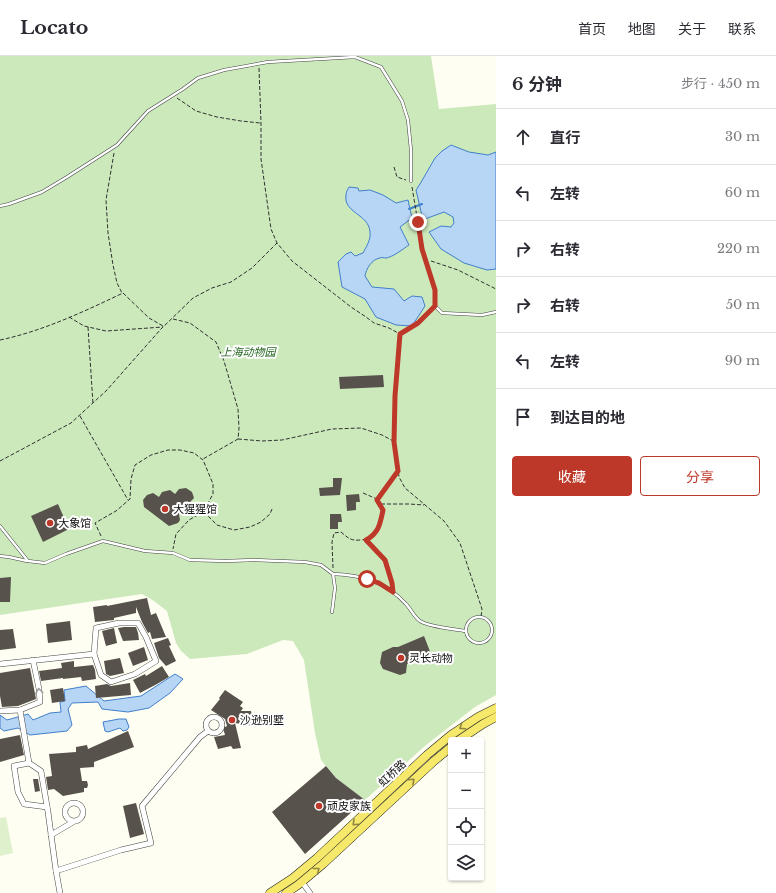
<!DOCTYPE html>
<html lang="zh">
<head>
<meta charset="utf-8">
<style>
	body { margin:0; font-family:"Libre Baskerville","Noto Sans SC",serif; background:#f7f7f7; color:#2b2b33 }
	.controls { position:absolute; right:12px; bottom:12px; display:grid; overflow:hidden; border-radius:4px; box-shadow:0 1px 3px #0004 }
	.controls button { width:36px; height:36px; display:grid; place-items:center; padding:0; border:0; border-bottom:1px solid #e1e1e2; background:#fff; color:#2b2b33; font:20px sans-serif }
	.stop { position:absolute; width:12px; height:12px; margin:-9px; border:3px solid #be3829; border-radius:50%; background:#fff }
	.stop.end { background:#be3829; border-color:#fff; box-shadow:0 1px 4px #0008 }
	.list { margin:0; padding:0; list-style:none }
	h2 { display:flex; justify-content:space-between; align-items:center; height:52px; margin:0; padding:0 16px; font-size:17px }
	h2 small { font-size:13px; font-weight:400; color:#7c7c81 }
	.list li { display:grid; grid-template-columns:26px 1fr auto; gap:12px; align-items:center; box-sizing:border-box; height:56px; padding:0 16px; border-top:1px solid #e1e1e2 }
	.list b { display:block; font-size:15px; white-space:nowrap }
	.list em { font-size:13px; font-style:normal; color:#7c7c81 }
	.actions { display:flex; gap:8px; padding:12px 16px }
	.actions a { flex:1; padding:9px 0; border:1px solid #be3829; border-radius:4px; text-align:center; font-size:14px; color:#be3829 }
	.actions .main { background:#be3829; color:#fff }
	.icon { flex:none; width:22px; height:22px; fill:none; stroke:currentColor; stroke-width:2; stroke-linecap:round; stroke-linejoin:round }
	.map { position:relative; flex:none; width:496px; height:837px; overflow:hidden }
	header { display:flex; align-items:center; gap:24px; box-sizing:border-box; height:56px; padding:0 20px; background:#fff; border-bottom:1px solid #e1e1e2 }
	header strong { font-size:19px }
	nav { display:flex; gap:22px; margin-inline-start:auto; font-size:14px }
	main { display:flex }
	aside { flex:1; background:#fff }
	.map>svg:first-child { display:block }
</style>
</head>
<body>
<header>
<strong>Locato</strong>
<nav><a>首页</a><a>地图</a><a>关于</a><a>联系</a></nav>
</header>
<main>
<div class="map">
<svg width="496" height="837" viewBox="0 0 496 837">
	<rect width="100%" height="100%" fill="#fffef2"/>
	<path fill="#cce9bc" d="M0,0h431l8,53 57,-5v591l-21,12 -49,38 -61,55 -29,-22 -15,-18 -6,-27 -11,-73 -11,-19 -10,-1 -36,14 -57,5 -9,-8 -5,-8 -9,-32 -13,-10 -12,-7 -142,21z"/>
	<path fill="#dff0cd" d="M6,761l7,36 -13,3v-38z"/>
	<g fill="#b7d5f5" stroke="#407fcb">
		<path d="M451,89l18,7 19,3 8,-3v117l-9,1 -23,-7 -23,-14 -12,-17 12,-6 10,1 3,-4 -1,-6 -9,-5 -19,7 -3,-3 -6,-26 4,-6 15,-26 7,-7z"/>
		<path d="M349,131l9,1 1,3 11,-1 13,5 13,8 12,-3 4,18 -12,9 9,18c-6,4 -16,12 -23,13 -2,0 -4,-1 -6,0 -8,1 -14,11 -15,18l7,11 22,2 10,12 8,-5 10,1 3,9 -13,20 -16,-1 -20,-8 -11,-18 -23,-12 -4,-25 8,-8 5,-2 4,4 8,-3c3,-6 8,-13 7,-21 -1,-18 -27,-19 -24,-37 0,-3 2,-6 3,-8z"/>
		<path d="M175,618l8,5 -13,14 -21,15 -21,4 -26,-3 -4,-7 -26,1 -4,6 4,16 -5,6 -37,4 -12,-7 -14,3 -4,-3v-13l7,5 21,-6 5,6 17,-7 11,-1 -1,-10 5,-1 -1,-11 22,-4 18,15 37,-5z"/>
		<path d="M119,663h7l3,8 -2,3 -4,1 -3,-3 -12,4 -3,-1 -2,-9z"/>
	</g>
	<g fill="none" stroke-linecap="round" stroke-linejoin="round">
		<path stroke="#407fcb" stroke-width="2" d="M409,153l13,-5"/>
	</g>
	<g fill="#58524c">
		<path d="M383,319l1,12 -44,2 -1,-12z"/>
		<path d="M333,422h9l-2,17 -20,1 -1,-8 14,-1z"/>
		<path d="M186,432l6,4 2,6 -5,5 1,2 -6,2 -5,7 1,6 -2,3 -9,3 -25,-19 -1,-7 4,-5 6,-2 6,4 3,-5 8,-2 5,4 4,-5z"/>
		<path d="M359,438l1,8h-4v8l-9,1 -1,-16z"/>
		<path d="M58,448l11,25 -26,13 -12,-26z"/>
		<path d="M330,458h11l1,8h-4v7h-8z"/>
		<path d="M11,521l-1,25h-10v-24z"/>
		<path d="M147,542l4,17 5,-2 10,24 -14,2 -2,-7 -2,1 -6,-11 -6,-15v6l-22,5v2l-19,2 -2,-15 14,-2v1z"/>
		<path d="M70,565l2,19 -24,3 -2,-19z"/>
		<path d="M124,571h12l2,6 1,7 -16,1 -5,-13z"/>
		<path d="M114,572l3,15 -11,3 -4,-15z"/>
		<path d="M13,573l3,19 -16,2v-20z"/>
		<path d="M424,580l7,18 -24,10 -1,9 -6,2 -17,-6 -3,-6 2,-11 11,-5h5z"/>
		<path d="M168,582l3,7 -2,1 7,15 -10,5 -7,-8 -5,-15z"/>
		<path d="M144,591l4,13 -15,6 -5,-13z"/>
		<path d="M120,602l4,15 -14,3 -4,-2 -2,-13z"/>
		<path d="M74,605v6l19,-2 2,5 1,9 -14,2 -1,-4 -18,2v-1l-22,3 -2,-10 23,-3 -1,-5z"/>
		<path d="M162,610l7,11 -12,7 -17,9 -7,-13 12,-6 1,2z"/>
		<path d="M30,612l6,31 -18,7 -16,1 -2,-11v-23z"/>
		<path d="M130,627l1,12 -35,3 -1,-12 12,-2 4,2z"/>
		<path d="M63,632l2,13 -13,2 -2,-13z"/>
		<path d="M225,634l18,12 -3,4 3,2 -2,3h10l3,15 -19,-3 6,25 -8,1 -2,-3 -13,3 -4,-12 11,-2 -2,-7 4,-2 -2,-7 -14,-9 9,-11 -1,-1z"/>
		<path d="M128,675l6,16 -40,15v5l-14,1 2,13h5l1,4 -1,3h-3v4l-21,4 -9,-7 -6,1 -2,-13 6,-1 -3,-22 27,-2v-5l11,-2 1,4z"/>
		<path d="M20,679l4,20 -24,7v-23z"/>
		<path d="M326,710l10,12 29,22 -60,54 -33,-42z"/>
		<path d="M33,723h5l2,12 -5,1z"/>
		<path d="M136,747l8,31 -14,4 -7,-32z"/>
	</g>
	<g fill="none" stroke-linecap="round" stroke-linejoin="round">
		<g stroke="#424242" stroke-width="3.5">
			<g id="service">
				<path d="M0,150l9,-2 33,-12 25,-15 50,-32 31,-34 35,-22 15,-11 26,-8 44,-8 87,-5 26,10 21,34 6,19 3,30v31"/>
				<path d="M418,166l4,27 13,41v16l7,7 40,2 14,-3"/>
				<path d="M0,470l28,35 17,2 21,-9 37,-13 42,10 28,2 17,7 36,1 28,-1 51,2 16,3 12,9 2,14 -3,24"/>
				<path d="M0,500l9,1 18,4"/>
				<path d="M334,518c28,1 52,8 72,30 5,5 8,13 14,17 9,6 34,8 45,10"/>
				<circle cx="479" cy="574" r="13"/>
			</g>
		</g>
		<g stroke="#424242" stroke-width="6">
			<g id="minor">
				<path d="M119,567h19l8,14 10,24 -21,13 -24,8 -10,-7 -7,-21 2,-26z"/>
				<path d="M0,608l94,-10"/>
				<path d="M20,654l9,53 12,8 7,41 8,59"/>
				<path d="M0,655l20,-1 20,-8 -1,-13 -6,-29"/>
				<circle cx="214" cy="669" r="8"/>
				<path d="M29,707l-15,3 4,26 6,12 23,3"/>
				<circle cx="74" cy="756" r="9"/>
				<path d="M51,779l22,-13"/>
				<path d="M302,826l8,11"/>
				<path d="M60,837l-4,-22 65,-21 30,-7 -9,-37 58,-69 8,-6"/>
			</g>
		</g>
		<g stroke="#202020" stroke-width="9">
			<g id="primary">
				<path d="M459,684l24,-16 13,-7"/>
				<path d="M270,837l23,-15 24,-20 110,-103 24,-20 27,-18 18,-9"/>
				<path d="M286,837l12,-8 25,-21 111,-103 17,-14"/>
			</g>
		</g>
		<g stroke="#313131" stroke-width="1" stroke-dasharray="4 2" stroke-linecap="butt">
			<path d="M259,12l2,55v36l10,70 6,14 15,18 59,46 15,10 8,6 15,5 11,6 -5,62v46"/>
			<path d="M177,42l19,13 21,6 24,4 19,2"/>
			<path d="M114,97l-8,47 2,33 5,32 4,18 5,10"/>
			<path d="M394,111l3,10 9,3"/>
			<path d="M412,131l5,30"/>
			<path d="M431,205l27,9 38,19"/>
			<path d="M69,261l15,9 22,5 57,-4"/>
			<path d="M173,263l17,4 26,19 8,19 14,48 1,19 -1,11 -35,20"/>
			<path d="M88,271l5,77"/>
			<path d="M400,278l18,-11 13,-13"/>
			<path d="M0,284c43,-9 83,-28 123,-47l26,25 14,8"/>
			<path d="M80,360l48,84"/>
			<path d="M238,383l24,2 20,-1 50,-11 29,-1 21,7 13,7 4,35 6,11 39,33 16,22 22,66 -1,8"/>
			<path d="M0,405l71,-38 35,-32 55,-62 32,-31 19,-10 19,-6 21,-14 25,-25"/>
			<path d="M363,437l14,6"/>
			<path d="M381,448h28l15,1"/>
			<path d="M204,456l13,13 17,5 16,-3 11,-5 9,-8 2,-5"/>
			<path d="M101,480l-6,-13 21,-12 14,-12 1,-20 4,-14 16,-10 17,-5h12l14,3 9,7 3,7 7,17v10l-10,18 -14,8 -13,14 -3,15"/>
			<path d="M366,484l19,20 7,25"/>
			<path d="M333,512l-1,-26 2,-9 7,-1c7,6 10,9 19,8 18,-1 20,-16 23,-30l-6,-10 20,-28"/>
		</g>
		<use href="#service" stroke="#fff" stroke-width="2.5"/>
		<use href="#minor" stroke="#fff" stroke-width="5"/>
		<use href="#primary" stroke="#f6e86b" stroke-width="8"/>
	</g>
	<defs><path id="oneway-chevron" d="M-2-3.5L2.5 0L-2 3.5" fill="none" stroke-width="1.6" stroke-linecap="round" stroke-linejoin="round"/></defs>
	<use stroke="#9f9f9f" href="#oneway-chevron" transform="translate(39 635) rotate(-97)"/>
	<g stroke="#8e8642">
		<use href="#oneway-chevron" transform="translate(462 671) rotate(146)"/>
		<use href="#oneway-chevron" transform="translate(412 725) rotate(-43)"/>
		<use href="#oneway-chevron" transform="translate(355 767) rotate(137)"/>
		<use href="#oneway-chevron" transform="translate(317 814) rotate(-39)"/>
	</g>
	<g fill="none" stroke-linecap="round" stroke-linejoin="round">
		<path stroke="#be3829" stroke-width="5" d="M367,523l12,4 14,9 -1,-9 -7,-23 -19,-20c13,-7 14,-16 17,-30l-6,-10 21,-29 -4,-29 1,-46 5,-62 18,-11 17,-17v-16l-13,-41 -4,-27"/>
	</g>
	<g fill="#be3829" stroke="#fff" stroke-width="1.5">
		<circle cx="165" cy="453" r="4"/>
		<circle cx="50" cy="467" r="4"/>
		<circle cx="401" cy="602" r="4"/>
		<circle cx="232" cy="664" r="4"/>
		<circle cx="319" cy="750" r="4"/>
	</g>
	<g text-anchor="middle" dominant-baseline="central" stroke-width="4" stroke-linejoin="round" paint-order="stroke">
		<g font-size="11" font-style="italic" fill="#246720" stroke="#fff">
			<text x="248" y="296">上海动物园</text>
		</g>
		<g font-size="11" fill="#0f0f0f" stroke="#fff" text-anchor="start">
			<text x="173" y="453">大猩猩馆</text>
			<text x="58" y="467">大象馆</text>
			<text x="409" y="602">灵长动物</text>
			<text x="240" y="664">沙逊别墅</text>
			<text x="327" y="750">顽皮家族</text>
		</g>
		<g font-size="11" fill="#0f0f0f" stroke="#fff">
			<text transform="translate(392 717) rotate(-43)">虹桥路</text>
		</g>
	</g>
</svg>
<div class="controls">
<button>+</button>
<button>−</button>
<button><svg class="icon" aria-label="locate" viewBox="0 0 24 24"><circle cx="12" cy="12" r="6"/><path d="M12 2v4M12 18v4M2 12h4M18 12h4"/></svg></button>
<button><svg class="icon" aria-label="layers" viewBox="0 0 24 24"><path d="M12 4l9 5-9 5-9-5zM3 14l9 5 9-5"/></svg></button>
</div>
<div class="stop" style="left:367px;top:523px"></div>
<div class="stop end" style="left:418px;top:166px"></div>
</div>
<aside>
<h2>6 分钟<small>步行 · 450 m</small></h2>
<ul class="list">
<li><svg class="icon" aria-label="ahead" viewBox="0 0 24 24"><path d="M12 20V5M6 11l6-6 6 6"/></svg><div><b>直行</b></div><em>30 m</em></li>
<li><svg class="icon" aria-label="left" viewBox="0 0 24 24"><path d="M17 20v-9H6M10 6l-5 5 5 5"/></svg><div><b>左转</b></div><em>60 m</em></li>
<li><svg class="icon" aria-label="right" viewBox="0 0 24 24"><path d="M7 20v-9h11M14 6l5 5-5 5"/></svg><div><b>右转</b></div><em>220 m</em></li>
<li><svg class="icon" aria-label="right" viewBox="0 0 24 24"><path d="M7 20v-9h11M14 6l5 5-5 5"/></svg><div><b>右转</b></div><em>50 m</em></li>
<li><svg class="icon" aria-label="left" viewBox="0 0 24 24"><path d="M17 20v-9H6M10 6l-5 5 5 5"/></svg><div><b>左转</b></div><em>90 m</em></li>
<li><svg class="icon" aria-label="arrive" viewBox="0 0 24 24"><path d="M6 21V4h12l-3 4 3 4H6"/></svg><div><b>到达目的地</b></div></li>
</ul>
<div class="actions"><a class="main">收藏</a><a>分享</a></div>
</aside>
</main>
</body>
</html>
